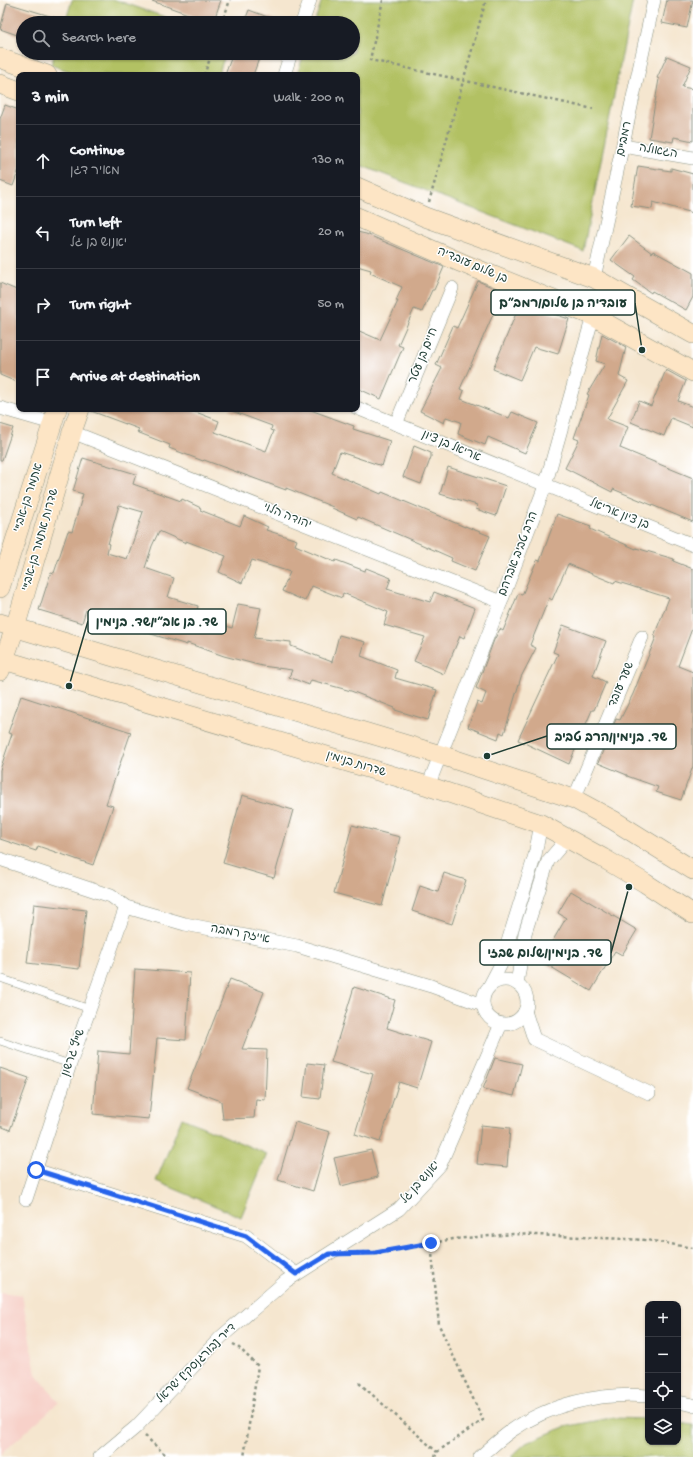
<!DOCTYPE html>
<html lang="en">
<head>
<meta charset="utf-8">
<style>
	body { margin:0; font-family:"Gochi Hand","Playpen Sans Hebrew",sans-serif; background:#242831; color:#f1f3f6 }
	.controls { position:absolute; right:12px; bottom:12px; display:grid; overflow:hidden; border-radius:8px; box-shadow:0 1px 3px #0004 }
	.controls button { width:36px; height:36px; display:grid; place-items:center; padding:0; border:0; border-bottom:1px solid #363941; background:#171b24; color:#f1f3f6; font:20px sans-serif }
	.stop { position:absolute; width:12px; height:12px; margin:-9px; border:3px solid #2563eb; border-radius:50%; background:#fff }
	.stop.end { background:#2563eb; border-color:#fff; box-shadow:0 1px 4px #0008 }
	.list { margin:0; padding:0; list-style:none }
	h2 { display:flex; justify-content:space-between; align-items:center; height:52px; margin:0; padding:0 16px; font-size:17px }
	h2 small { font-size:13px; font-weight:400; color:#9ea1a6 }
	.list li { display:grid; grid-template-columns:26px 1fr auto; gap:12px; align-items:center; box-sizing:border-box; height:72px; padding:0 16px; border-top:1px solid #363941 }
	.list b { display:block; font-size:15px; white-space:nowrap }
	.list p { margin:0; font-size:13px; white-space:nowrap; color:#9ea1a6 }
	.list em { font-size:13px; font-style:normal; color:#9ea1a6 }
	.icon { flex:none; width:22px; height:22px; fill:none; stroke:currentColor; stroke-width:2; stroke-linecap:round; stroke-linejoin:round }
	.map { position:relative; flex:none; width:693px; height:1457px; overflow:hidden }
	.search { position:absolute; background:#171b24; box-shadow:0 1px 3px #0004; left:16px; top:16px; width:344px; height:44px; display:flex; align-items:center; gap:10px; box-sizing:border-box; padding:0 14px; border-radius:22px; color:#9ea1a6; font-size:15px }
	.panel { position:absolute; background:#171b24; box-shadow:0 1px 3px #0004; left:16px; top:72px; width:344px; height:340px; border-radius:8px }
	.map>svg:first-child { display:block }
</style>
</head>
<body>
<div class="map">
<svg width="693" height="1457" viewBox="0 0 693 1457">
	<rect width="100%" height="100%" fill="#fff"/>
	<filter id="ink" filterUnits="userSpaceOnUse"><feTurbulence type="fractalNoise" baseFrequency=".025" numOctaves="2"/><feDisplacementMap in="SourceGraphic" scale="8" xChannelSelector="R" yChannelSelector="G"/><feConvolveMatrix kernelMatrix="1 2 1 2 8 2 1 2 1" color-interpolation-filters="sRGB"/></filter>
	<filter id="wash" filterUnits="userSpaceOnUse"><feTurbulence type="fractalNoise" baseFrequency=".012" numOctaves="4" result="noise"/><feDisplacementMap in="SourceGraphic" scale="16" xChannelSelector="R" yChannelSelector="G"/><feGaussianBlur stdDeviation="0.9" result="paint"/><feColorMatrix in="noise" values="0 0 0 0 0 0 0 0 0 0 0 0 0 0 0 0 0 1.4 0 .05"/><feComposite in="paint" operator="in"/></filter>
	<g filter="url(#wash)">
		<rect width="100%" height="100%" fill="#f5e6cf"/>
		<path fill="#f7d1c9" d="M0,1292l22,3 14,79 23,28 -59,53z"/>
		<g fill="#b2c164" stroke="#687f4c">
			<path d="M72,0h44l66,23h-117z"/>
			<path d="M322,0h311l-50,251 -226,-87v-89h-60l7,-22h49v-30h-39z"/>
			<path d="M55,53h171l-8,22h-138l-29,-10z"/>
			<path d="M182,1118l85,36 -26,63 -85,-36z"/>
			<path d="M611,1418l37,1v23h30v-19l15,2v32h-182l15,-14 38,-16z"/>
		</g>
		<g id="blocks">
			<g fill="#d1a98c" fill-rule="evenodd">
				<path d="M152,0h69l-8,23 -61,-22z"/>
				<path d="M667,0h26l-6,28 -25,-5z"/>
				<path d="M7,3l56,17 -1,3h-39v14l-23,-8z"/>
				<path d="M249,10l32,12v1h-37z"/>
				<path d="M233,53h28l-8,22h-28z"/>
				<path d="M667,56l24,10 -9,21 11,2v52l-19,-4 -1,5 -24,-4 10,-59 -2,-1z"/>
				<path d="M5,105l14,5v59l-6,17 -13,-5v-62z"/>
				<path d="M638,166l33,5v-3l22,6v39l-40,-11 -1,7 -21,-3z"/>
				<path d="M357,232l9,2 78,33 -10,23h-2l-10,22 -8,-3 -16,36 5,2 -22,52 -24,-11v-58l23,10 18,-39h-2l6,-14 -32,-14 1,-3 -14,-4z"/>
				<path d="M629,236l23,17 1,-2 40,22v24l-7,13 -34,-19 -1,2 -18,-13 2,-3 -24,-17z"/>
				<path d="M478,281l25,11 -43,97 4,2 -3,8 48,19 3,-6 26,11 -13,30 -37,-16 -3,8 -27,-11 3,-12 -15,-5 -2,6 -24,-12 22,-43 -6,-3 17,-39 4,2z"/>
				<path d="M0,283l19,8v92l-19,-8z"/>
				<path d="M522,299l12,5 -1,3 36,12 -11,35 -24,-7 -14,33 -27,-11z"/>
				<path d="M602,334l24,13 -7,29 9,5 -21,38 21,8 -8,21 73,30v44l-80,-33 -1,3 -47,-24 14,-28 -5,-2 15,-43 -2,-1 18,-30 -9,-3z"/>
				<path d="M666,370l20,11 -8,20 15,6v20l-22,-9 -7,18 -33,-14 8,-21 12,5z"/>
				<path d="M91,409h97l31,12 -4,11 51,19 8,-20 -3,-1 1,-4 -43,-16v-1h79l46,17 -1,3 37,12 -8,25 -42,-14 -8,21 49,21 1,-2 83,35v-1l25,10 -15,35 -24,-10 1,-3 -43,-19 -51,-22 -1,2 -25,-11 1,-1 -47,-19v2l-82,-30 -1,1 -34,-13 1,-3 -33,-13 2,-3 -48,-18z"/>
				<path d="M0,424l13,4 -11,32h-2z"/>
				<path d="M414,446l17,7v4l-10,27 -18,-7z"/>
				<path d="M83,458l53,16 -3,10 48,17 1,-2 19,9 -1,2 40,16 4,-10 24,11 -2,3 31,10 -2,5 40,17 1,-2 29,11 1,-3 25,10 -4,11 43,13 4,-10 41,16 -11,30 -4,-2 -16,38 -30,-13 11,-24 -41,-12 4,-13 -45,-19 -1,5 -30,-12 -7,15 -23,-10 8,-19 -38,-12 -10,23 -23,-11 7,-16 -40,-15v2l-27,-12 -7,15 -7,22 29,10 -6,19 30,9 -2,9 36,13 6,-24 23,4 -7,30 37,4v4l41,16 7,-27 26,7 -4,14 36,14 -2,8 42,12 -9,30 -33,-10v-2l-44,-17 -40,-11 -2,5 -20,-8 3,-7 -30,-4 -38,-10 -37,-13v2l-52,-16 1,-3 -50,-16 -4,13 -43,-13 12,-38 3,1 14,-42 4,1 11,-38 -10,-3zM119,505l24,7 -16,47 -20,-6 2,-9h-1z"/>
				<path d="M448,467l58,19 -10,30 -20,-7 1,-4 -37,-11z"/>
				<path d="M557,514l34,12 -1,3 46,20v-1l38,11 -1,2 20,8v57l-15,40 15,6v94l-12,34 -25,-8 2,-5 -31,-11v-1l-29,-12 18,-44 4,1 13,-26 23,-57 -2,-1 15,-38 -54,-17 -1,2 -46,-19 -16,36 -3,-2 -19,47 6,3 -15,29 -17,57 -4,-2 -2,7 -30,-12 9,-25 5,2 4,-11 -10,-5 18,-48 6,-11 3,2 15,-37 4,1 15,-35 3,1z"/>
				<path d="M563,625l43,16 -13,35 13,6 -12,28h-2l-23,54 -51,-24 40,-86 -5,-2z"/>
				<path d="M21,696l110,36 -25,72 7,2 -20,59 -55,-19 -2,5 -36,-12v-69l12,-36 -4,-1z"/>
				<path d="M242,795l51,15 -19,68 -51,-15z"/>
				<path d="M352,825l48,12 -18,69 -48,-13z"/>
				<path d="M444,873l22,7 -14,44 -40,-13 8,-25 18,6z"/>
				<path d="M571,891l66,39 -15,25 -7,-4 -24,40 -50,-30 25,-43 -8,-5z"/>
				<path d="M34,904l52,6 -7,59 -52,-6z"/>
				<path d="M135,969l55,4 -4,67 -29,-2 -8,81 -56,-5 5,-63 31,3z"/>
				<path d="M230,979l34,13 -22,57 25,1 -2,50 -9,-1 -2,19 -31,1 -2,-18 -34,-13z"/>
				<path d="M354,987l41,13 -8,28 44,14 -14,46 -18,-6 -19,60 -25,-8 18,-60 -42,-12z"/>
				<path d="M495,1058l27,6 -8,32 -31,-7z"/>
				<path d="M307,1063l17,2 -4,34 -17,-2z"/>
				<path d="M0,1068l29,10 -19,52 -10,-4z"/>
				<path d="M295,1122l35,10 -17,59 -35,-11z"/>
				<path d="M481,1125l29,3 -3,39 -30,-3z"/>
				<path d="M371,1150l7,27 -37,9 -7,-28z"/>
			</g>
		</g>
	</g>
	<g filter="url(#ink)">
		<use href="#blocks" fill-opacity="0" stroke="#8a9282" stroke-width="1"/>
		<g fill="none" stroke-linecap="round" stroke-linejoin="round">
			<g stroke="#8a9282" stroke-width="8">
				<g id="service">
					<path d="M0,978l90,31"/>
					<path d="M0,1041l70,23"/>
				</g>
			</g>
			<g stroke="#8a9282" stroke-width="14">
				<g id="minor">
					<path d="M302,23l8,-23"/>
					<path d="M284,75l7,-22"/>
					<path d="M623,146l70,12"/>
					<path d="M594,278l60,-278"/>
					<path d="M0,408l52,15"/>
					<path d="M357,408l336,137"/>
					<path d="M396,424l56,-136"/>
					<path d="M72,432l429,170"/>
					<path d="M428,786l73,-184 44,-116 48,-170"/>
					<path d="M574,799l68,-162"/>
					<path d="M0,859l111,37 15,11 59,17 112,22 134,40 52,19"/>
					<circle cx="505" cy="1002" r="22"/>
					<path d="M517,984l8,-51 23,-72 19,-22"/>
					<path d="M490,985l11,-21 34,-109 6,-31"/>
					<path d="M525,1011l9,28 115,54"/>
					<path d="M35,1170l211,66 50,38"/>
					<path d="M26,1199l44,-135 56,-157"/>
					<path d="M678,1402l15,3"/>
					<path d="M100,1457l36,-30 85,-90 65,-56 113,-72 41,-44 61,-141"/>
					<path d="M480,1457c10,-9 20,-18 31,-26 38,-27 90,-39 137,-35"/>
				</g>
			</g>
			<g stroke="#8a9282" stroke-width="20">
				<g id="secondary">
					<path d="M0,58l47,17"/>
					<path d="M0,84l19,7"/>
					<path d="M357,187l68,30 169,61 99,56"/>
					<path d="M357,217l105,46 131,53 100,56"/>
					<path d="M0,588l57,-179"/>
					<path d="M0,623l441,132 133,44 39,21 80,50"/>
					<path d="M0,659l428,127 113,38 62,34 42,25 48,31"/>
					<path d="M0,671l15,-43 57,-196 8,-23"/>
				</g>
			</g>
			<g stroke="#8a9282" stroke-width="2.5" stroke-dasharray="3 3" stroke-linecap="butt">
				<path d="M383,0l-13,60 223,49"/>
				<path d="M222,23l8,-23"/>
				<path d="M204,75l8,-22"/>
				<path d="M429,202l57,-202"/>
				<path d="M431,1243l8,82 44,95 -46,32 -2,5"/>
				<path d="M356,1253h19l33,-5 45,-9 60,-5 134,6 46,8"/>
				<path d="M233,1344l4,2 21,20 -14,91"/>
				<path d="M359,1383l78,69"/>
				<path d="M145,1436l23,21"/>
			</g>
			<use href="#service" stroke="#fff" stroke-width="7"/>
			<use href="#minor" stroke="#fff" stroke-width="13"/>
			<use href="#secondary" stroke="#fde5c5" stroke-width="19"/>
		</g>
	</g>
	<g fill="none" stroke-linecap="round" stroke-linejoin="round" filter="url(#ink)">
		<path stroke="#2563eb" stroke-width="5" d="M36,1170l210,66 50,38 33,-20 46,-1 56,-10"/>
	</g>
	<g text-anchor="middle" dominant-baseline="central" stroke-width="3" stroke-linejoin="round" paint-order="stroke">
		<g font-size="12" fill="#1f3d34" stroke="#fff">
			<text transform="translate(625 139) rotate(-78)">רמב"ם</text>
			<text transform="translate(658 152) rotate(10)">הגאולה</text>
			<text transform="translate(472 266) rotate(23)">בן שלום עובדיה</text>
			<text transform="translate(424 356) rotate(-68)">חיים בן עטר</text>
			<text transform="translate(451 447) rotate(23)">אריאל בן ציון</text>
			<text transform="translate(29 498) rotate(-72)">אתמר בן-אב"י</text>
			<text transform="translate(619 515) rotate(22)">בן ציון אריאל</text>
			<text transform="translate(287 517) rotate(22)">יהודה הלוי</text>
			<text transform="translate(41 540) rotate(-74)">שדרות אתמר בן-אב"י</text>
			<text transform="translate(519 554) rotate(-69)">הרב טביב אברהם</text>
			<text transform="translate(622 685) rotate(-67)">שער עובד</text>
			<text transform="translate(356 765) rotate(17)">שדרות בנימין</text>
			<text transform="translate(240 935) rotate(11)">אייזק רמבה</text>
			<text transform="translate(74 1053) rotate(-71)">ש"ץ גרשון</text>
			<text transform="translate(421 1183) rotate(-48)">יאנוש בן גל</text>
			<text transform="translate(197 1364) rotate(-45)">ד"ר [בורגנסקי] ישראל</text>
		</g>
	</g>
	<path fill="none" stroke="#1f3d34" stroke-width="1.5" d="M642 350L635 303M69 686L88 621M487 756L547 736M629 887L611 953"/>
	<g fill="#1f3d34" stroke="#fff" stroke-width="1.5">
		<circle cx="642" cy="350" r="4"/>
		<circle cx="69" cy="686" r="4"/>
		<circle cx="487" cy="756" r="4"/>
		<circle cx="629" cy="887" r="4"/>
	</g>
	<g fill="#fff" stroke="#1f3d34" stroke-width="1.5">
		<rect x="491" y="290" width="144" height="25" rx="4"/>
		<rect x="88" y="609" width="138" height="25" rx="4"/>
		<rect x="547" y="724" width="129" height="25" rx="4"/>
		<rect x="480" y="940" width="131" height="25" rx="4"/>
	</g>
	<g font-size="13" text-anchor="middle" font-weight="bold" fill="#1f3d34">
		<text x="563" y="307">עובדיה בן שלום/רמב״ם</text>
		<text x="157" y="626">שד. בן אב״י/שד. בנימין</text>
		<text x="611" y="741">שד. בנימין/הרב טביב</text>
		<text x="545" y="957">שד. בנימין/שלום שבזי</text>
	</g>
</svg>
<div class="controls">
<button>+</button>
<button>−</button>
<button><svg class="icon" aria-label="locate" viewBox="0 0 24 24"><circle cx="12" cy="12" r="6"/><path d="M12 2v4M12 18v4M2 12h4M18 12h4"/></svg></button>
<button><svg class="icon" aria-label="layers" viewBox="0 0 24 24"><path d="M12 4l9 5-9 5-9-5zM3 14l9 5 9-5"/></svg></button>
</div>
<div class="stop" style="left:36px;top:1170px"></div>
<div class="stop end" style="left:431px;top:1243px"></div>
<div class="search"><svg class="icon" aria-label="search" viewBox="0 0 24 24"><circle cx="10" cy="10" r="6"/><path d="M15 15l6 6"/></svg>Search here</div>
<section class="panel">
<h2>3 min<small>Walk · 200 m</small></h2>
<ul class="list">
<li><svg class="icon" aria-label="ahead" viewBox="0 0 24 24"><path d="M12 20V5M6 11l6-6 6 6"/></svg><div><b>Continue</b><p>מאיר דגן</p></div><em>130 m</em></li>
<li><svg class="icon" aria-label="left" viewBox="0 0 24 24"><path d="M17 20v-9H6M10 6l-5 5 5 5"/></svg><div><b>Turn left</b><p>יאנוש בן גל</p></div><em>20 m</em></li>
<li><svg class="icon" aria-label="right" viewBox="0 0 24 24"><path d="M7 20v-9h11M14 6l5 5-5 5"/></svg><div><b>Turn right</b></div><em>50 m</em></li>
<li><svg class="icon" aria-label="arrive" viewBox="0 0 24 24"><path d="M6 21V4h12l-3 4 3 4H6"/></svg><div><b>Arrive at destination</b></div></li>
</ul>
</section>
</div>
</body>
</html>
